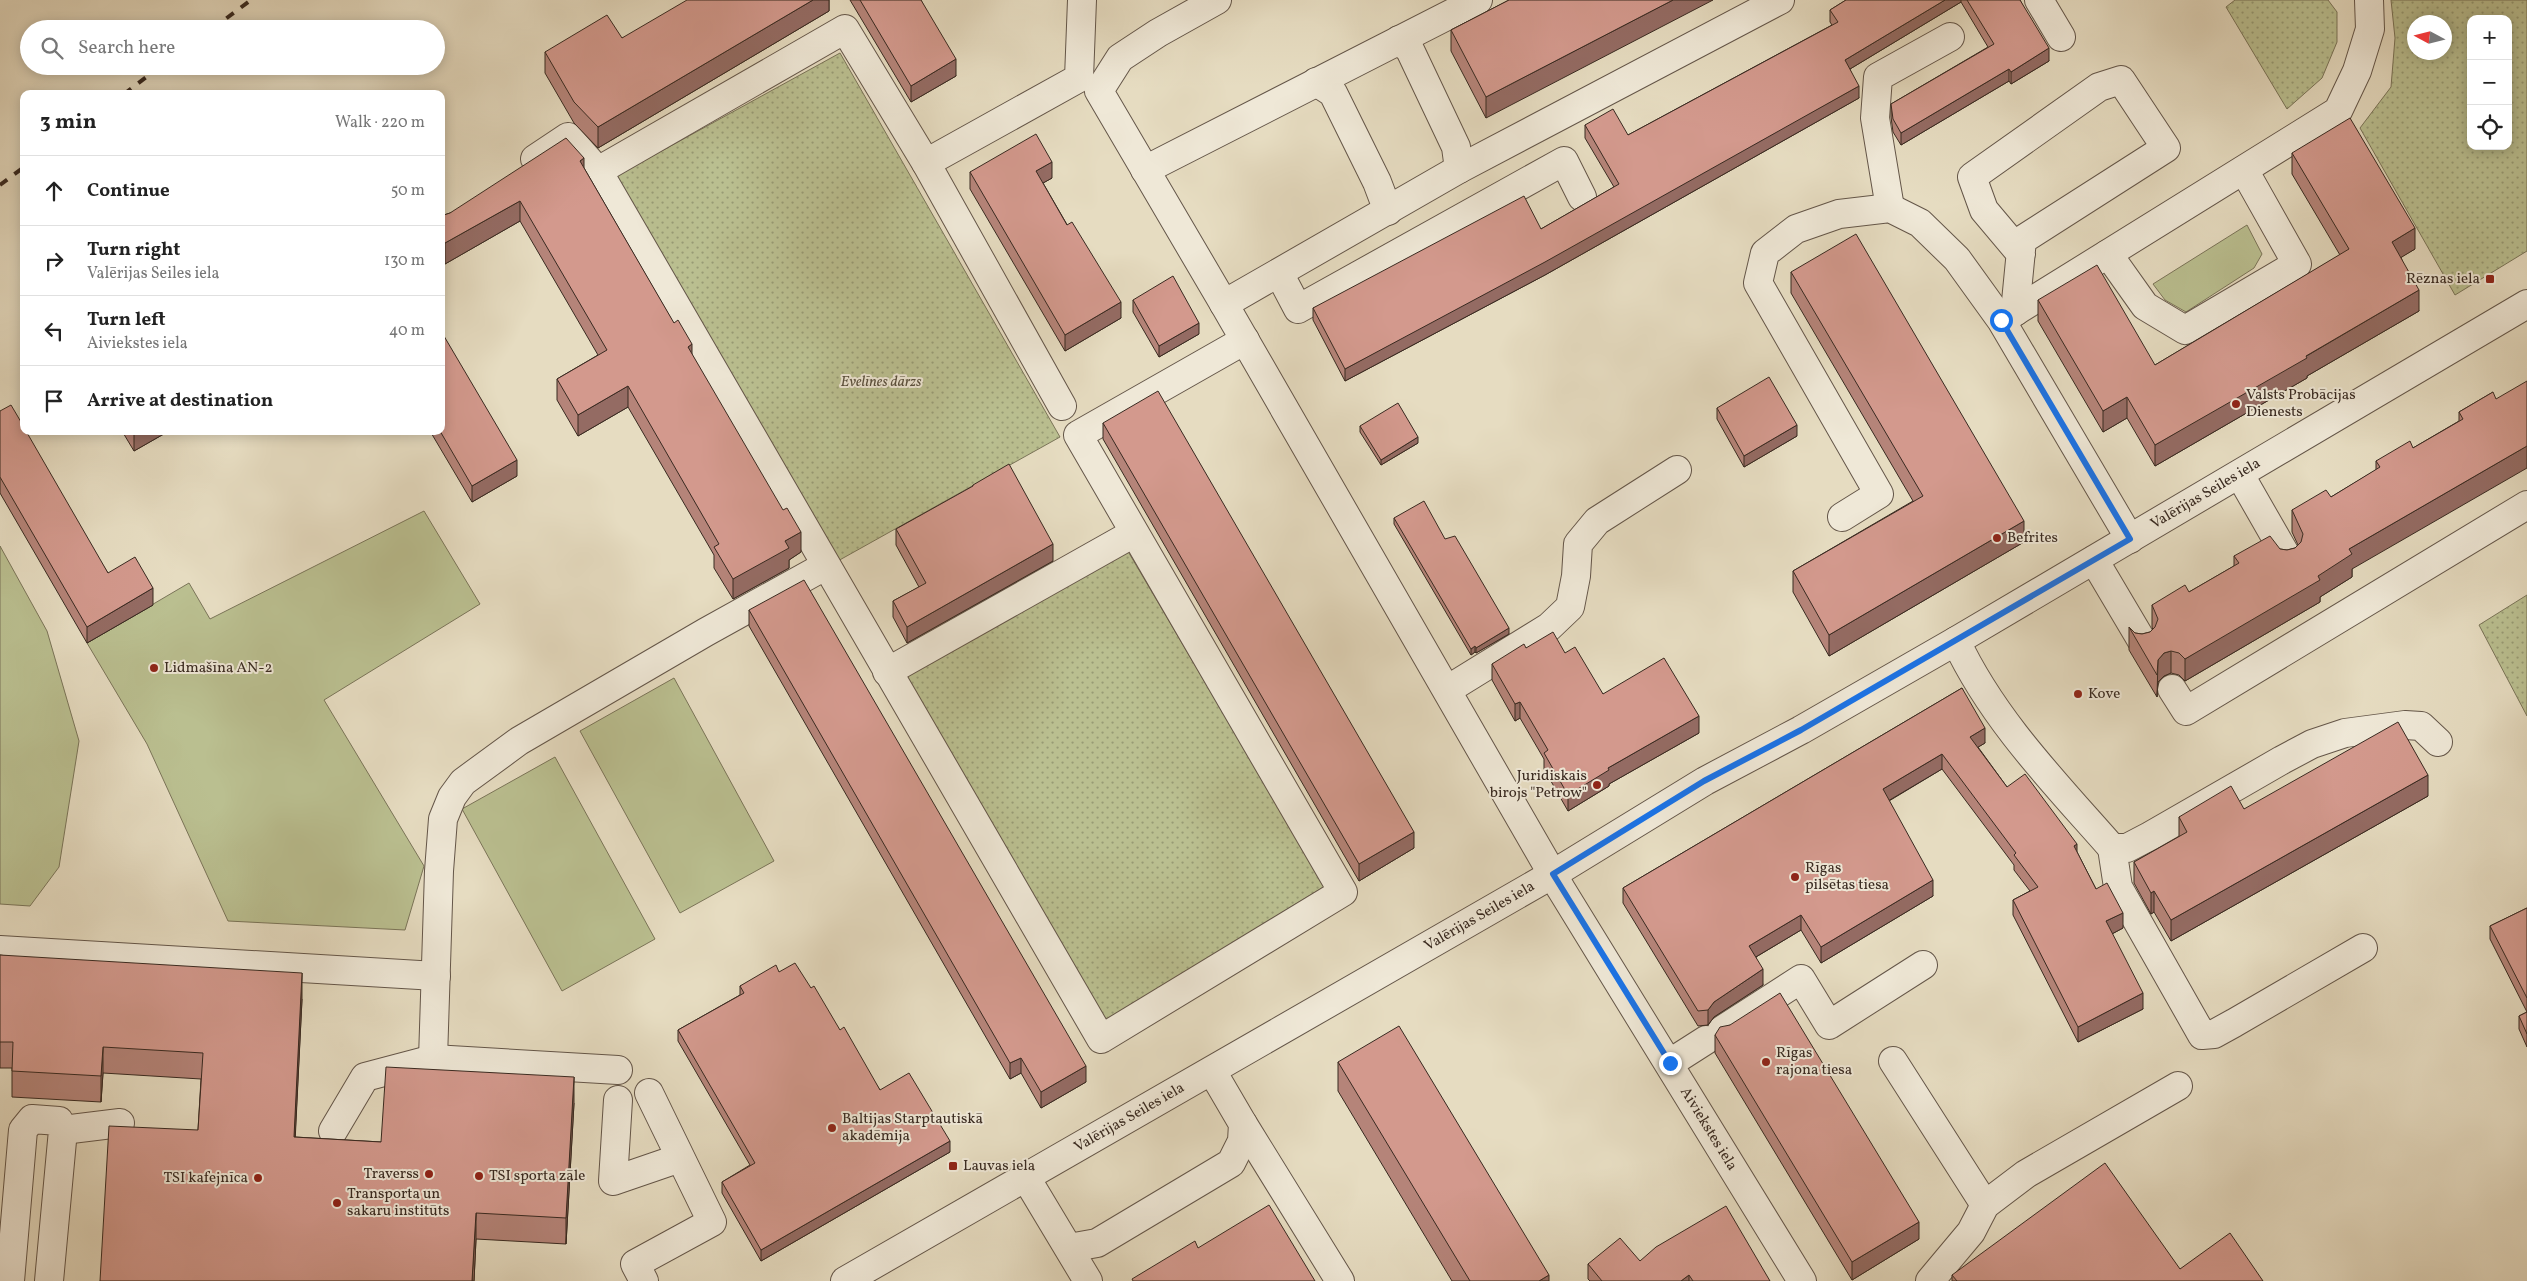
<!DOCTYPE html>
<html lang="en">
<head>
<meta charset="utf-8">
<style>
	body { margin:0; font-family:Vollkorn,serif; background:#f2f2f2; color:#222 }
	.controls { position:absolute; right:15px; top:15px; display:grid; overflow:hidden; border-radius:10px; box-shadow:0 2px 12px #0003 }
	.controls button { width:45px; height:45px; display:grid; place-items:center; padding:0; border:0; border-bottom:1px solid #e0e0e0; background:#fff; color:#222; font:25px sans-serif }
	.compass { position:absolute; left:2407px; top:15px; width:45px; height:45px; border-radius:50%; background:#fff; box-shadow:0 2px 12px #0003; rotate:277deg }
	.stop { position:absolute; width:15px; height:15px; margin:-11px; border:4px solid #1a73e8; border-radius:50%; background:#fff }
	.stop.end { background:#1a73e8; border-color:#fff; box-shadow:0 1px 5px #0008 }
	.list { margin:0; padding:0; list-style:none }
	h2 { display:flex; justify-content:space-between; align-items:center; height:65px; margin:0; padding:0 20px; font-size:21px }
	h2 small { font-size:16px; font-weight:400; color:#767676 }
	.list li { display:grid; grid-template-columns:32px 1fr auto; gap:15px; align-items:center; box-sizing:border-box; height:70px; padding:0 20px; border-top:1px solid #e0e0e0 }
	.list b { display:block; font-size:19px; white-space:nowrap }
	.list p { margin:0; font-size:16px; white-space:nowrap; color:#767676 }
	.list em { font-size:16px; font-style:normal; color:#767676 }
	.icon { flex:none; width:28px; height:28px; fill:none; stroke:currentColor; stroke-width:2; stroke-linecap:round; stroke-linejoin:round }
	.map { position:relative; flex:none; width:2527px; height:1281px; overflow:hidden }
	.search { position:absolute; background:#fff; box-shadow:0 2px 12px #0003; left:20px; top:20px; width:425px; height:55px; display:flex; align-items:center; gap:12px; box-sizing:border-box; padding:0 18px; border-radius:28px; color:#767676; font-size:19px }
	.panel { position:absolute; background:#fff; box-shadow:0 2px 12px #0003; left:20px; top:90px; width:425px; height:345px; border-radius:10px }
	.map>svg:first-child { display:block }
</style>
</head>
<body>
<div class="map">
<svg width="2527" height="1281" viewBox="0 0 2527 1281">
	<defs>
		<pattern id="park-dots" width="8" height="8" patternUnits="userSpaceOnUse" patternTransform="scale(1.25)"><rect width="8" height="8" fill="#babf90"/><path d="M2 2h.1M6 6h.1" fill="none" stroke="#989b75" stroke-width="1.8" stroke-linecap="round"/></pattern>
	</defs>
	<rect width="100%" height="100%" fill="#e6dcc1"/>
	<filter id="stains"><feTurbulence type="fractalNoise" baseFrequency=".004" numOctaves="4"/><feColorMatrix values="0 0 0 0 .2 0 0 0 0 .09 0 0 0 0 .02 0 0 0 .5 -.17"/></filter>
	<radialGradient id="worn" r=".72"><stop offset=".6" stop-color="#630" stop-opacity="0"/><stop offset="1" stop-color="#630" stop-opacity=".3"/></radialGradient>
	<g fill="#babf90" stroke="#7a7458">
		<path d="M2247,225l15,29 -8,14 -68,44 -21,-12 -12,-16z"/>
		<path d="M424,511l56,93 -156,96 100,166 -19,64 -177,-9 -81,-177 -60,-101 102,-60 21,36z"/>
		<path d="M0,546l47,85 32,110 -20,126 -29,39 -30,-2z"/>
		<path d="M674,678l100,183 -94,52 -100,-182z"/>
		<path d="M555,757l100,182 -93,52 -100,-182z"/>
	</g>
	<g fill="url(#park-dots)" stroke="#7a7458" fill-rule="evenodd">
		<path d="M2235,0h93l9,12v30l-15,36 -35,31 -61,-102z"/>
		<path d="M2391,0h136v251l-72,44 -95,-167 31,-41 4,-49zM2471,19h37v127h-37zM2414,22h30v30h-30z"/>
		<path d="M840,53l220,384 -224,125 -220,-386z"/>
		<path d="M1126,548l199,338 -224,138 -200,-347z"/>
		<path d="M2527,595v121l-48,-91z"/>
	</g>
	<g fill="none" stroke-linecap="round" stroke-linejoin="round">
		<g stroke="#645649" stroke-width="30">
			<g id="minor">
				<path id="s1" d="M1217,0l-59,33 -38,25 -21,33 125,213 337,585 241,392"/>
				<path d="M2039,0l22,37"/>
				<path d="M1399,40l11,10 46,97 3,22"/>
				<path d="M1316,82l17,11 44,89 11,29"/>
				<path d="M535,159l33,-22 30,34 503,868 242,-147 -265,-457 167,-95"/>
				<path d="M926,163l153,-85 3,-78"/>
				<path d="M1145,170l333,-170"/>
				<path d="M598,171l247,-142 81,134 136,243"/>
				<path d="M1890,208l-15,-90 3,-41 72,-40"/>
				<path d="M2108,254l37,52 40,24 112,-66 -53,-94"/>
				<path d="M1279,273l19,36 266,-148 18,36"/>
				<path d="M1224,304l235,-135 321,-169"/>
				<path d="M2015,312l7,-72 144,-92 -45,-68 -22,7 -127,90 12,33 37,44"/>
				<path d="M2003,319l335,-208 19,-40 13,-42 -1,-29"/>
				<path d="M2240,475l47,82"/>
				<path d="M1842,517l37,-23 -121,-211 7,-30 31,-24 43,-15 51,-6 30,15 37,36 44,61 129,219"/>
				<path d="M2094,560l48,81"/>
				<path d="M1956,641c37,79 99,142 156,207h15l23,-12 132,-76 30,-16 33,-11 60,-8 16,1 17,16"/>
				<path d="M887,672l247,-139"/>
				<path d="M2172,689l14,22 341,-206"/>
				<path d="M1447,690l102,-63 21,-20 6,-31 2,-32 19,-23 80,-51"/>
				<path d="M2112,848l6,39 84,148 12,-1 20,-11 129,-75"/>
				<path d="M0,950l436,26"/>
				<path d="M1722,1030l79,-51 28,46 94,-60"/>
				<path d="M433,1059l6,-188 4,-52 9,-22 11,-15 56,-41 187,-109 119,-66"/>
				<path d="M1893,1061l92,144"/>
				<path d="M1670,1063l36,-23"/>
				<path d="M618,1100l-5,81 67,-23"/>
				<path d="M1243,1124l97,157"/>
				<path d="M63,1130l57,-7"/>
				<path d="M333,1131l32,-54 68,-18 185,11"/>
				<path d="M1025,1176l63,105"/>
				<path d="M1069,1248l28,-5 134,-80 11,-22 1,-17 -31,-53"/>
				<path d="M10,1281l13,-151 9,-11 27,2 4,9 -14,151"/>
				<path d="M644,1281l-9,-17 77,-42 -63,-129"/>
				<path id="s2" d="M845,1281l708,-407 152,-93 96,-51 155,-89 571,-337"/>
				<path d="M1930,1281l41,-49 14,-27 41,-31 152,-88"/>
			</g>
		</g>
		<use href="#minor" stroke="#efe8d7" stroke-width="28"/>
		<g stroke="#392a21" stroke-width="4" stroke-dasharray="9 9" stroke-linecap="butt">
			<path d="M212,29l39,-29"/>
			<path d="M124,94l37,-28"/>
			<path d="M0,185l24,-18"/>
		</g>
	</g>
	<g fill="#b58479" stroke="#392a21">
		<path d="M829,0v11l-231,137 -24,-25 -29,-50v-21l77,-14z"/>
		<path d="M850,0h71l35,76 -45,26z"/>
		<path d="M1509,0l-23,118 -35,-67v-21z"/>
		<path d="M1846,0h174l29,61 -38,23 -2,-3 -108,64 -8,-13 -2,-15v-13l97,-57 -27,-45 -111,67 9,29 -314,177 -200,106 -32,-61v-12l228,-79 73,-42 -29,-49v-13l43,10 204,-110 -2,-3v-12z"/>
		<path d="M2292,153l123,96 -14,8 18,54 -112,65v2l-152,88 -28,-48 -24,14 -65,-111v-21l117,65 185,-110 -48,-81z"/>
		<path d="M584,168l108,187 109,197 -12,8v8l-56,31 -19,-31v-13l-86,-148 -50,29 -21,-36v-21l41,-24 -78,-134 -75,43 -4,-7v-41z"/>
		<path d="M970,172l82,6 -9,5 78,135 -56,33 -95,-162z"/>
		<path d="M1791,272l233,270 -195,114 -36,-64v-21l120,-70 -122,-208z"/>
		<path d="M1133,300l66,34 -40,23 -26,-45z"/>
		<path d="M2493,392l-141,177v8l-32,20v5l-135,79 -6,-6 -8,-2 -7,3 -6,6 -1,15 -28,-47v-23l6,6 7,1 8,-2 3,-2 -1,-3v-22l37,-13 45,-26v-10l46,-7 7,1 8,-2 3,-3 -6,-13v-22l39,-13 45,-27v-9l37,-13 46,-27v-9z"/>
		<path d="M1717,408l80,28 -53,31 -27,-48z"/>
		<path d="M0,411l108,162 45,32 -66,38 -87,-150z"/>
		<path d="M1103,423l311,425 -55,33 -256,-442z"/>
		<path d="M1360,426l58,17 -37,22 -21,-33z"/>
		<path d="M122,431h47l-35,20z"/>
		<path d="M430,431h11l76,45 -45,26z"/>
		<path d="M973,485l80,76 -146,82 -14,-26v-16l26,-14 -23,-42v-16l77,-42z"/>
		<path d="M1394,518l51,21 64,95 -33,19 -1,-1 -4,3 -77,-131z"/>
		<path d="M749,610l337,472 -45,26 -20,-35 -11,6 -261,-453z"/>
		<path d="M1526,648l39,5 38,41 96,39 -90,51v2l-41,25 -24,-42v-10l-24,-41 -5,3 -23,-41v-16z"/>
		<path d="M1962,688l23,55 -7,4 29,40 70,65 19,37 27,39 -11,6 31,75 -65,33 -65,-127v-15l17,-9 -16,-21v-5l-72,-96 -53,32 44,95 -112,67 -20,-33 -45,27 7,28 -49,32 -6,8 -10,1 -75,-123v-15z"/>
		<path d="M2428,796l-257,145 -17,-29 -3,2 -17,-31v-21l45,-25v-20l65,-8z"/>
		<path d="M2527,908v104l-37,-73v-13z"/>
		<path d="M0,955l302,44 -7,138 86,5 193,-39 -8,141 -90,-5 -2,42h-374l98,-151 3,-51 -98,-6 -2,29 -89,-5v-29h-12z"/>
		<path d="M779,972l32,16 69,102 70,62 -189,109 -39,-68v-11l28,-17 -72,-124v-11l62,-35v-9z"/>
		<path d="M2527,1012v35l-8,-18v-13z"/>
		<path d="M1730,1025l189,214 -67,41 -137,-227v-18z"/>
		<path d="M1338,1062l211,219h-97l-114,-190z"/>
		<path d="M1640,1261l130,20h-180l-2,-2v-15z"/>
		<path d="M2180,1269l83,12h-311v-6z"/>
	</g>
	<g fill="#946b63" stroke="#392a21">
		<path d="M813,0h16v11l-231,137v-21z"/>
		<path d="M1673,0h40l-227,118v-21z"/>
		<path d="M1945,0h16v2l-116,70v-12z"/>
		<path d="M2049,48v13l-38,23v-12z"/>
		<path d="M956,59v17l-45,26v-16z"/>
		<path d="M2009,69v12l-108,64v-12z"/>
		<path d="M1859,86v12l-314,177 -200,106v-12z"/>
		<path d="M584,158v21l-4,-18z"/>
		<path d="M1052,162v16l-16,9v-16z"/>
		<path d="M520,201v20l-75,43v-21z"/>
		<path d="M2415,228v21l-23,14v-21z"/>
		<path d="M2419,290v21l-112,65v2l-152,88v-21z"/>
		<path d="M1121,302v16l-56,33v-16z"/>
		<path d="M1199,323v11l-40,23v-11z"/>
		<path d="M692,344v21l-4,-18z"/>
		<path d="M628,386v21l-50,29v-21z"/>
		<path d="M2127,397v21l-24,14v-21z"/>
		<path d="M1797,425v11l-53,31v-11z"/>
		<path d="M134,431h35l-35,20z"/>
		<path d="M1418,437v6l-37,22v-5z"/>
		<path d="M2527,446v22l-175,101v8l-32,20v5l-135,79v-22l133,-83 31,-27z"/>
		<path d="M517,460v16l-45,26v-16z"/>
		<path d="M2024,521v21l-195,114v-21z"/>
		<path d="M801,532v20l-12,8v8l-56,31v-20l52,-38z"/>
		<path d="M1053,544v17l-146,82v-16z"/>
		<path d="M153,588v17l-66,38v-16z"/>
		<path d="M1509,628v6l-33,19v-5z"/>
		<path d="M1475,646v6l-4,3v-6z"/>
		<path d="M2171,651v22l-7,3 -6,6 -1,15 1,-37 6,-7z"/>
		<path d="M1520,702v16l-5,3v-17z"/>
		<path d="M1699,716v17l-90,51v2l-41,25v-16l40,-27z"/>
		<path d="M1985,728v15l-15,9v-15z"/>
		<path d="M1942,754v15l-59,35v-15z"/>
		<path d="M2428,775v21l-257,145v-21z"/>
		<path d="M1414,832v16l-55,33v-17z"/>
		<path d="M2077,844v15l-3,-13z"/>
		<path d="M1933,880v16l-112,67v-16z"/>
		<path d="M2154,891v21l-3,2v-21z"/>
		<path d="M2123,913v15l-17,9v-16z"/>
		<path d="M1801,915v15l-52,31v-15z"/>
		<path d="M1763,969v16l-49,32 -6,8v-15l6,-8z"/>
		<path d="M302,973v26l-8,164v-26z"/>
		<path d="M2143,993v16l-65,33v-15z"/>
		<path d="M103,1047v26l-2,29v-26z"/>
		<path d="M1021,1058v15l-11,6v-16z"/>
		<path d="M1086,1066v16l-45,26v-16z"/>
		<path d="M574,1077v26l-8,141v-26z"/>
		<path d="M950,1141v11l-189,109v-11z"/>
		<path d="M476,1213v26l-2,42h-2z"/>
		<path d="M1919,1222v17l-67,41v-18z"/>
		<path d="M1549,1275v6h-10z"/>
		<path d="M1689,1275v6h-8z"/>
	</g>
	<g fill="#d3998d" stroke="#392a21">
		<path d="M687,0h126l-215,127 -24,-25 -29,-50 62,-37 15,23z"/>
		<path d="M860,0h61l35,59 -45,27z"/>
		<path d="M1509,0h164l-187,97 -35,-67z"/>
		<path d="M1846,0h99l-100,60 14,26 -314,176 -200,107 -32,-61 211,-112 17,33 78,-45 -34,-59 28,-16 15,26 210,-113 -8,-12z"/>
		<path d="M1967,0h53l29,48 -38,24 -2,-3 -108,64 -8,-14 -2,-15 103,-60z"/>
		<path d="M2350,118l65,110 -23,14 27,48 -113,66 1,2 -152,87 -28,-48 -24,14 -65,-111 59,-35 58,100 194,-116 -57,-96z"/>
		<path d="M1036,134l16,28 -16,9 31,54 5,-3 49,80 -56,33 -95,-163z"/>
		<path d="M566,138l18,20 -4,3 94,162 4,-3 14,24 -4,3 95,163 4,-2 14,24 -16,9 4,7 -56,31 -19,-32 5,-3 -91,-158 -50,29 -21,-36 50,-29 -87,-149 -75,42 -4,-6v-21l9,-3z"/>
		<path d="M1856,234l168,287 -195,114 -36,-64 130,-75 -132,-224z"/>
		<path d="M1173,276l26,47 -40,23 -26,-46z"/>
		<path d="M441,331l76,129 -45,26 -32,-55h1z"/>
		<path d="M1769,377l28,48 -53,31 -27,-48z"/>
		<path d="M2527,381v65l-178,103 3,5 -34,22 2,4 -135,79 -6,-6 -8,-2 -7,2 -6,7 -1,15 -28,-48 6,6 7,1 8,-2 5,-5 3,-8 -6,-14 33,-20 4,7 50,-29 -5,-7 36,-20 10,13 7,1 8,-2 6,-6 2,-8 -11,-24 34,-20 5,7 49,-30 -4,-6 34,-20 3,7 50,-29 -4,-7 34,-20 3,7z"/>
		<path d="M1158,391l256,441 -55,32 -256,-441z"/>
		<path d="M1398,403l20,34 -37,23 -21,-34z"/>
		<path d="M11,405l13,22v4h2l82,142 27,-16 18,31 -66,39 -87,-150v-66z"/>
		<path d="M1009,464l44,80 -146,83 -14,-26 33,-18 -30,-54 77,-43v-1z"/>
		<path d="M1424,501l21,38 10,-3 54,92 -33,20 -1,-2 -4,3 -77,-131z"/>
		<path d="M804,580l282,486 -45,26 -20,-34 -11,5 -261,-453z"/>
		<path d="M1553,632l12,21 10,-6 28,47 61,-36 35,58 -91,52 1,2 -41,25 -24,-42 4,-3 -28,-48 -5,2 -23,-40 32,-20 2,4z"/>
		<path d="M1962,688l23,40 -15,9 37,50 18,-13 52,70 -3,2 22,43 11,-6 16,30 -17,8 37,72 -65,34 -65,-127 25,-13 -24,-32 2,-2 -74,-99 -59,35 50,91 -112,67 -20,-32 -52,31 14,23 -49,33 -6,8 -10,1 -75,-123z"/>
		<path d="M2398,722l30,53 -257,145 -17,-29 -3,2 -17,-31 53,-30 -8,-15 52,-31 13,23z"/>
		<path d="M2527,908v90l-37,-72z"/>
		<path d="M0,955l302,18 -8,164 87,5 5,-75 188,10 -8,141 -90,-5 -4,68h-372l9,-155 89,4 5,-77 -100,-6 -2,29 -89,-5 1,-29h-13z"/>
		<path d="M795,963l16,25 3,-2 26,44 4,-3 36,63 29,-17 41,68 -189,109 -39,-68 33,-19 -77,-133 66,-37 -4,-7 36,-21 3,7z"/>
		<path d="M1780,993l139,229 -67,40 -137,-227 5,-8 10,-2z"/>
		<path d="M2527,1012v22l-8,-18z"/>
		<path d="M1399,1026l150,249 -10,6h-69l-132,-219z"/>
		<path d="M2105,1163l75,106 50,-36 33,48h-306l-5,-6z"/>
		<path d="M1269,1205l46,76h-182l-1,-2 63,-38 3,7z"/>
		<path d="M1726,1206l44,75h-77l-4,-6 -8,6h-79l-14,-17 32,-26 20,23 16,-14z"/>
	</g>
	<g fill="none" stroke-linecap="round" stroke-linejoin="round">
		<path stroke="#1a73e8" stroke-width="6" d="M1670,1063l-117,-189 151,-93 97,-51 329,-191 -129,-219"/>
	</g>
	<g fill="#8f2418" stroke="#efe8d7" stroke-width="2">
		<rect x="2485" y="274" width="10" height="10" rx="2.5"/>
		<circle cx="2236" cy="404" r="5"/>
		<circle cx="1997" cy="538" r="5"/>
		<circle cx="154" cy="668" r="5"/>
		<circle cx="2078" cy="694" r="5"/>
		<circle cx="1597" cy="785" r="5"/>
		<circle cx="1795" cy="877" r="5"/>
		<circle cx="1766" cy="1062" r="5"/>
		<circle cx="832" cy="1128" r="5"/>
		<rect x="948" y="1161" width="10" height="10" rx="2.5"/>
		<circle cx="429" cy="1174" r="5"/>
		<circle cx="479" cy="1176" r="5"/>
		<circle cx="258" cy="1178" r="5"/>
		<circle cx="337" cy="1203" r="5"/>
	</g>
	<g text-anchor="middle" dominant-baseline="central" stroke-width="4" stroke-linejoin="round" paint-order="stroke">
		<g font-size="15" fill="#392a21" stroke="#efe8d7" text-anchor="start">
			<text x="2480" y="279" text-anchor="end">Rēznas iela</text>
			<text x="2246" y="395">Valsts Probācijas<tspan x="2246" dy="17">Dienests</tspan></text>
			<text x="2007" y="538">Befrites</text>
			<text x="164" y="668">Lidmašīna AN-2</text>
			<text x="2088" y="694">Kove</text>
			<text x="1587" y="776" text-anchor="end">Juridiskais<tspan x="1587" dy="17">birojs "Petrow"</tspan></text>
			<text x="1805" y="868">Rīgas<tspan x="1805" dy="17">pilsētas tiesa</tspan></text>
			<text x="1776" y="1053">Rīgas<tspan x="1776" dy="17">rajona tiesa</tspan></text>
			<text x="842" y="1119">Baltijas Starptautiskā<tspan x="842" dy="17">akadēmija</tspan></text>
			<text x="963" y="1166">Lauvas iela</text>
			<text x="419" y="1174" text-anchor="end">Traverss</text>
			<text x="489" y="1176">TSI sporta zāle</text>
			<text x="248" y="1178" text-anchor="end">TSI kafejnīca</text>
			<text x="347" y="1194">Transporta un<tspan x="347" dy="17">sakaru institūts</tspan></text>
		</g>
		<g font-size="15" font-style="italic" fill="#594f3d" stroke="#efe8d7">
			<text x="881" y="382">Evelīnes dārzs</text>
		</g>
		<g font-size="15" fill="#392a21" stroke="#efe8d7">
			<text stroke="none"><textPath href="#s2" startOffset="1572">Valērijas Seiles iela</textPath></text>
			<text stroke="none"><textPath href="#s2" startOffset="732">Valērijas Seiles iela</textPath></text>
			<text stroke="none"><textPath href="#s2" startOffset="328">Valērijas Seiles iela</textPath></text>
			<text stroke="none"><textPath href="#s1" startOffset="1356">Aiviekstes iela</textPath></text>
		</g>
	</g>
	<rect width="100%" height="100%" filter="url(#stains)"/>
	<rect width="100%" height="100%" fill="url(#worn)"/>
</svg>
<div class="controls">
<button>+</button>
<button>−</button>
<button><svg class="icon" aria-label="locate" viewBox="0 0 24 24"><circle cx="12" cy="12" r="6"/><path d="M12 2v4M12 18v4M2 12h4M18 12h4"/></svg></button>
</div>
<svg class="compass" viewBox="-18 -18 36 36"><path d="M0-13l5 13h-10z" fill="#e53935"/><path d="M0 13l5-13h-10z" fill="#767676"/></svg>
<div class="stop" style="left:2001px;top:320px"></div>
<div class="stop end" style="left:1670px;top:1063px"></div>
<div class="search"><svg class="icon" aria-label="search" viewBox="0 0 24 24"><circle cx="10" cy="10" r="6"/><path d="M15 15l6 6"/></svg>Search here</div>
<section class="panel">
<h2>3 min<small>Walk · 220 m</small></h2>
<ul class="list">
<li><svg class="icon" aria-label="ahead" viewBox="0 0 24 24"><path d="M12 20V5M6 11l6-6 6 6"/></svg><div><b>Continue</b></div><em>50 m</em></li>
<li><svg class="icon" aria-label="right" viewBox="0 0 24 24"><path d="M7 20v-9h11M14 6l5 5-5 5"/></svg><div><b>Turn right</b><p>Valērijas Seiles iela</p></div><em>130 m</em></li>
<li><svg class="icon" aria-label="left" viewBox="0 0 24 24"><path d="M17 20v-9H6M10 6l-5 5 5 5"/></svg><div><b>Turn left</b><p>Aiviekstes iela</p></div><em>40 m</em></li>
<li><svg class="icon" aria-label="arrive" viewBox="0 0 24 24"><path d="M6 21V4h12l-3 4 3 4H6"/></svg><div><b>Arrive at destination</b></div></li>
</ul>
</section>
</div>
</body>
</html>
